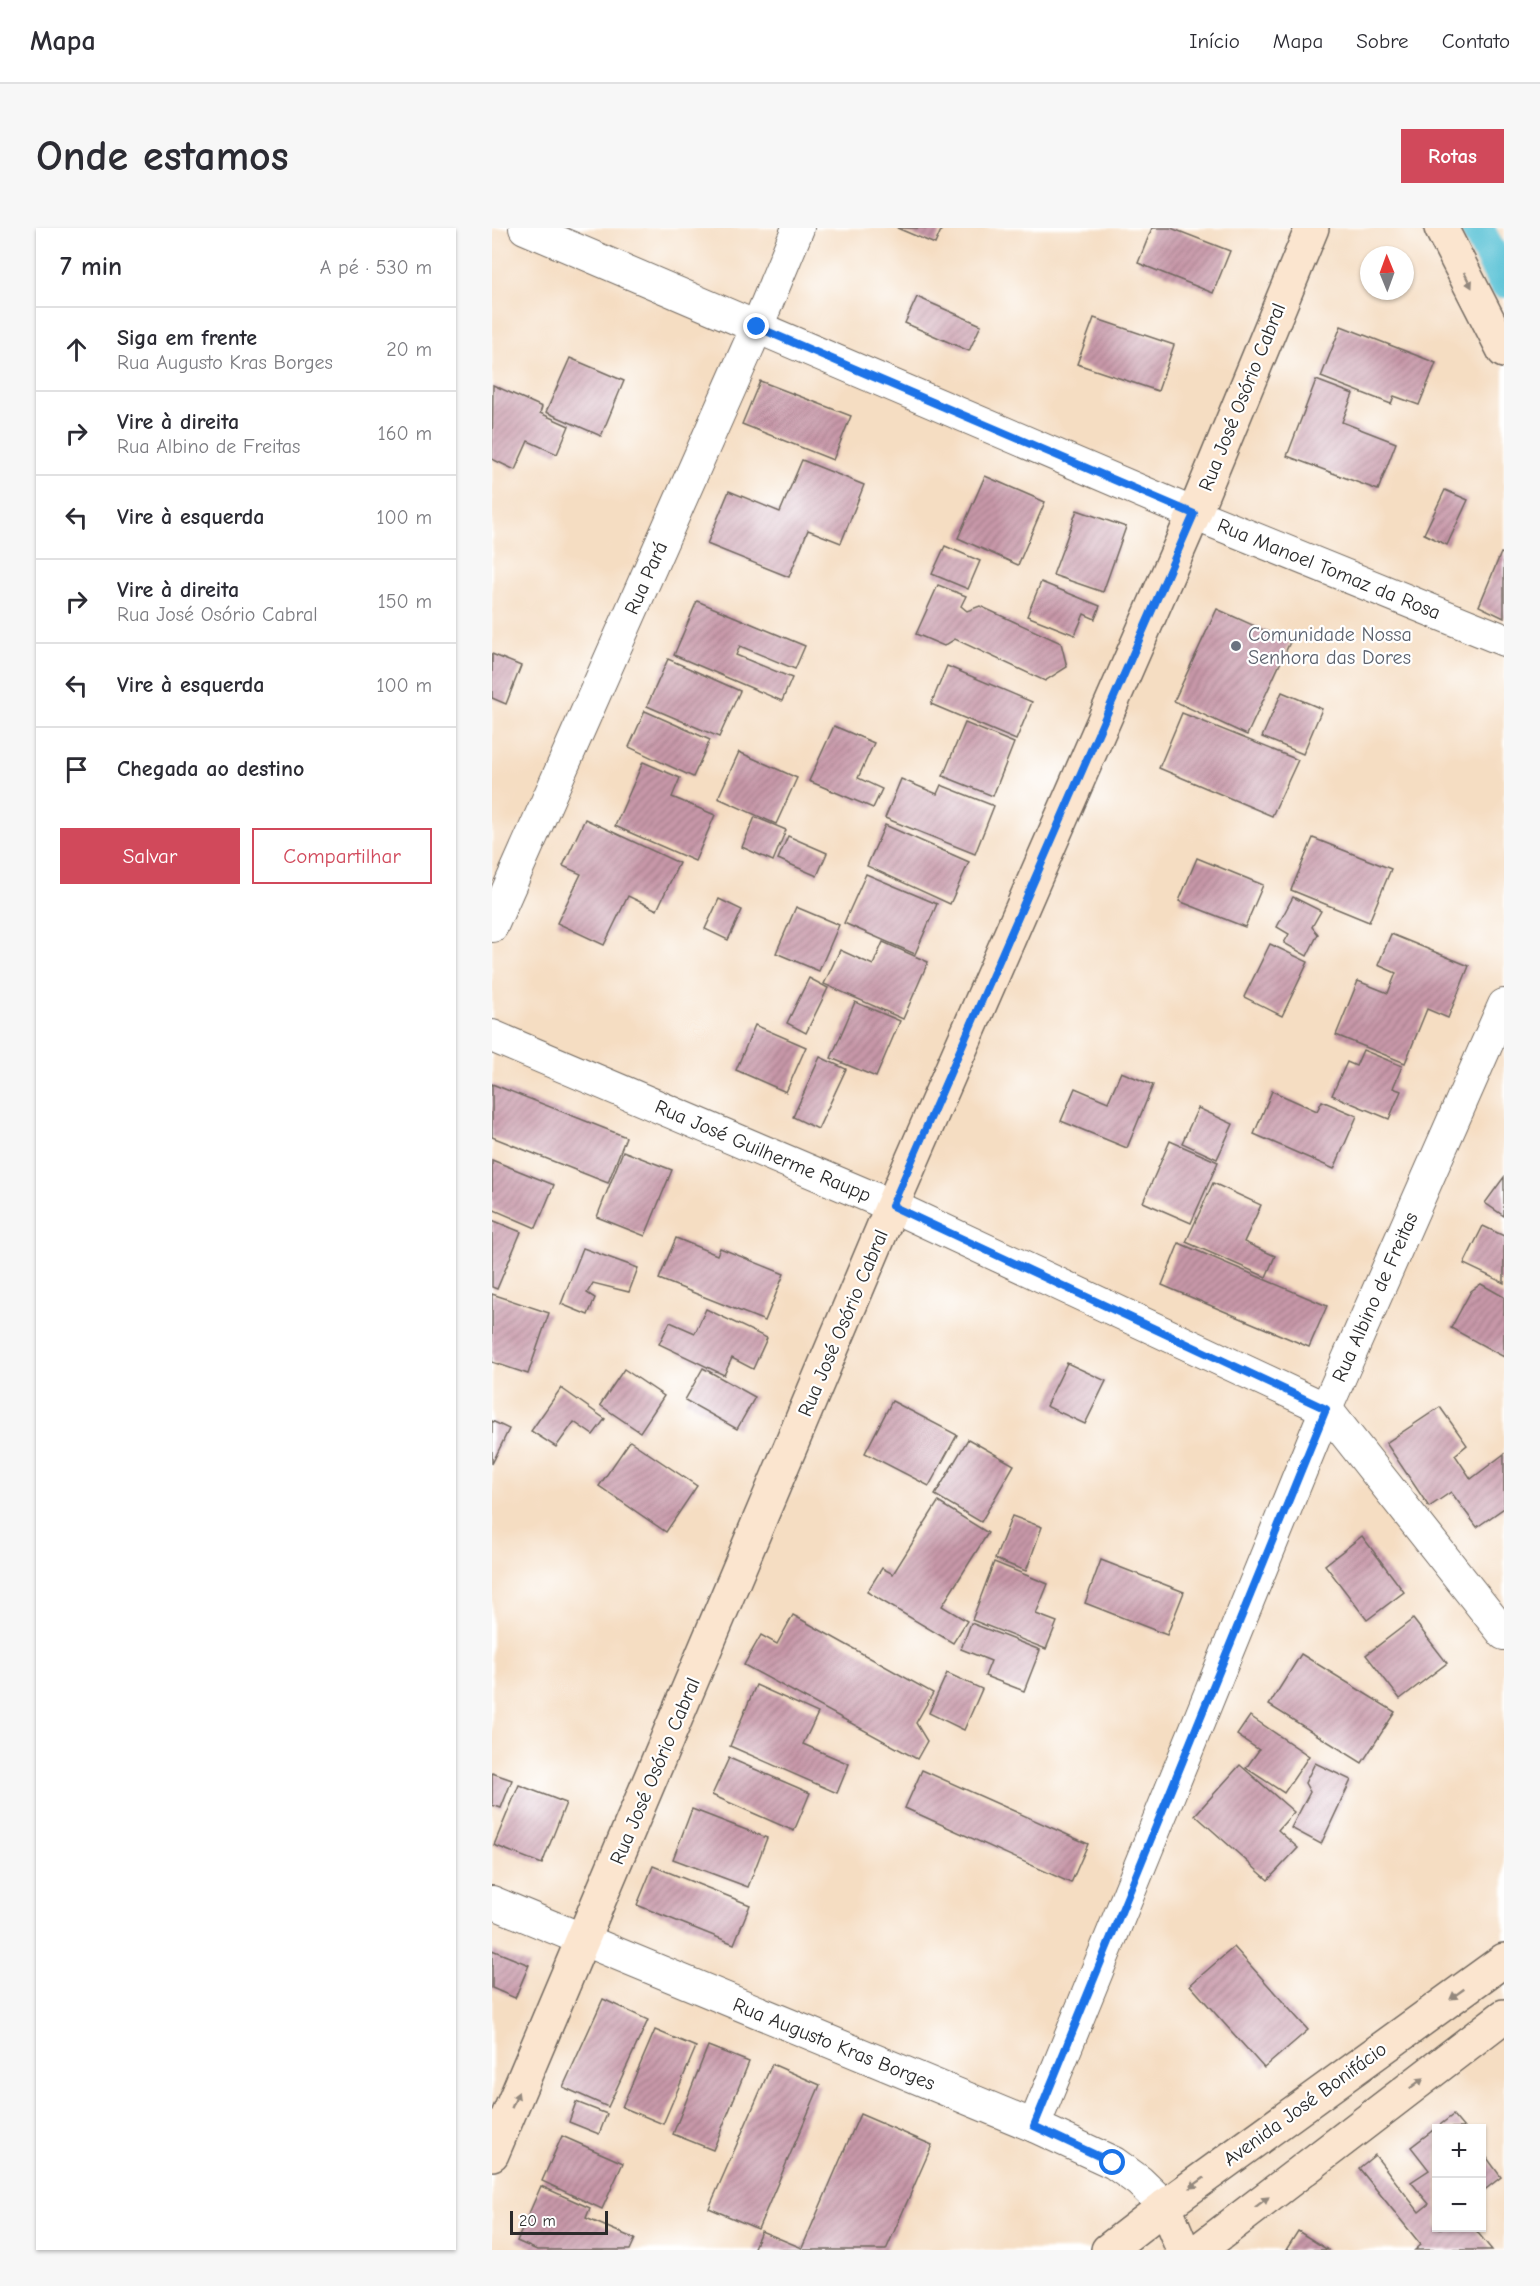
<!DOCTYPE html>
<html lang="pt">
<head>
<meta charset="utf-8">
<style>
	body { margin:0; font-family:"Comic Neue",sans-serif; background:#f7f7f7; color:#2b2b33 }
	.controls { position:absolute; right:18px; bottom:18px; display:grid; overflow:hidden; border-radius:0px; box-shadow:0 2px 4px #0004 }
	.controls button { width:54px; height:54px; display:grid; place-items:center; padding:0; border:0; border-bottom:2px solid #e1e1e2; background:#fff; color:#2b2b33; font:30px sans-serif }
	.compass { position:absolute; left:868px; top:18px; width:54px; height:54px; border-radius:50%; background:#fff; box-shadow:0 2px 4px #0004; rotate:359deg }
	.scale { position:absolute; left:18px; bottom:15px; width:98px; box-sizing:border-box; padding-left:6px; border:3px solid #2b2b2b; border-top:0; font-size:16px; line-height:21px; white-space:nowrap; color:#2b2b2b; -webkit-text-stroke:4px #fff; paint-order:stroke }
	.stop { position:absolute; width:18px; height:18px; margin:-14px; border:4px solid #1a73e8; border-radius:50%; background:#fff }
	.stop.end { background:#1a73e8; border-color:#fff; box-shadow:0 2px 6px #0008 }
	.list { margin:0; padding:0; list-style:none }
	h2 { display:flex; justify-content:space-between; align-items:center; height:78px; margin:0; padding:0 24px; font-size:26px }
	h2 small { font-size:20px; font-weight:400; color:#7c7c81 }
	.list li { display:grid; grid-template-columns:39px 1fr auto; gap:18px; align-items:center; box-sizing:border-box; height:84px; padding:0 24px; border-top:2px solid #e1e1e2 }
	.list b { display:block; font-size:22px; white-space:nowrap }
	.list p { margin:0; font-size:20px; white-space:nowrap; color:#7c7c81 }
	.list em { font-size:20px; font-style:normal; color:#7c7c81 }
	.actions { display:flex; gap:12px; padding:18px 24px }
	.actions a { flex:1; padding:14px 0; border:2px solid #d1495b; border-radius:0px; text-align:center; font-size:21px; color:#d1495b }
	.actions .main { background:#d1495b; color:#fff }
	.icon { flex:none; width:33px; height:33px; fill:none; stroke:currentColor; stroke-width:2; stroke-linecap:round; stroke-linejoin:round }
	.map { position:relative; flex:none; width:1012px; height:2022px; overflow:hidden; border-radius:0px }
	header { display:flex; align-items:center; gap:36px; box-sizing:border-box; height:84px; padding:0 30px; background:#fff; border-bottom:2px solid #e1e1e2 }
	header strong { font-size:28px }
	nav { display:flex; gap:33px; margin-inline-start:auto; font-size:21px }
	.intro { display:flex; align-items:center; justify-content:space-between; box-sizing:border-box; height:144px; padding:0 36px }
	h1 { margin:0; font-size:42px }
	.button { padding:15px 27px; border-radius:0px; background:#d1495b; color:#fff; font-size:21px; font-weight:700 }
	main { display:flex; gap:36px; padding:0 36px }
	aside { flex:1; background:#fff; border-radius:0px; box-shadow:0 2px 4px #0004 }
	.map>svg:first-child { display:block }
</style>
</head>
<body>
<header>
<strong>Mapa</strong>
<nav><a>Início</a><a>Mapa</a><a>Sobre</a><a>Contato</a></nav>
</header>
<div class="intro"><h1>Onde estamos</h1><a class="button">Rotas</a></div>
<main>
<aside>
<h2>7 min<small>A pé · 530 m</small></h2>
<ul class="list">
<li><svg class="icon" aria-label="ahead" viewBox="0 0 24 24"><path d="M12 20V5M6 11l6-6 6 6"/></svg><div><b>Siga em frente</b><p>Rua Augusto Kras Borges</p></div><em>20 m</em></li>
<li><svg class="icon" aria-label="right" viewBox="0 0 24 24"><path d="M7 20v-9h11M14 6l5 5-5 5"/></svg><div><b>Vire à direita</b><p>Rua Albino de Freitas</p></div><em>160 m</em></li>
<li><svg class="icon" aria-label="left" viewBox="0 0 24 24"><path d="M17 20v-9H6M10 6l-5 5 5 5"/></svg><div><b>Vire à esquerda</b></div><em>100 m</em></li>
<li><svg class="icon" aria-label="right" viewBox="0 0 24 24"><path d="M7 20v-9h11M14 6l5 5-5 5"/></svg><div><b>Vire à direita</b><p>Rua José Osório Cabral</p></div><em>150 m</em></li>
<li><svg class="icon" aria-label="left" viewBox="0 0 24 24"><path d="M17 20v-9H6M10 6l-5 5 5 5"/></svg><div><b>Vire à esquerda</b></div><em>100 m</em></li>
<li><svg class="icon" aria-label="arrive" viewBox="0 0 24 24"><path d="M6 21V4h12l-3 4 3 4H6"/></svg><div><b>Chegada ao destino</b></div></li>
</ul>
<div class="actions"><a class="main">Salvar</a><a>Compartilhar</a></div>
</aside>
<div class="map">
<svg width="1012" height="2022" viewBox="0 0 1012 2022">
	<defs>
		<pattern id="building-hatch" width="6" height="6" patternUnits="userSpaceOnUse" patternTransform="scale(1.5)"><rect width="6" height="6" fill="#c898a9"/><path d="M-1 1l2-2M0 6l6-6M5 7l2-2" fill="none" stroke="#a37c8a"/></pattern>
	</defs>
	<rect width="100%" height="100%" fill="#fff"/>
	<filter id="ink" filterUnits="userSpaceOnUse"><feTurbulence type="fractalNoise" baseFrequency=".0167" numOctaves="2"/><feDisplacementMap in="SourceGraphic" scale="12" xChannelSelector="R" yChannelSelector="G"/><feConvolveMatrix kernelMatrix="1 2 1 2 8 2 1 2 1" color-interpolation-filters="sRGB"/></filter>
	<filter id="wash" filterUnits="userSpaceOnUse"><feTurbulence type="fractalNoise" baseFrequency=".008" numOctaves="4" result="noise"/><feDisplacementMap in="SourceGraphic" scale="24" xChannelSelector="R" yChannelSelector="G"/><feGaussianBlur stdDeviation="1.35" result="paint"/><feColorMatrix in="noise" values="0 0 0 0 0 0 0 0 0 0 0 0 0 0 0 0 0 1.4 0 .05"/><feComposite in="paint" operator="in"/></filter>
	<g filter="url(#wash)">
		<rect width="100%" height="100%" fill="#f5ddc2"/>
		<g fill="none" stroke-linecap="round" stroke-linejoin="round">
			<path stroke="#5ac2d6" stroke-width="34" d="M985,0l27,53"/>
		</g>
		<g id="blocks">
			<g fill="url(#building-hatch)">
				<path d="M405,0h45l-7,16z"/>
				<path d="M660,0h19l59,23 -17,42 -75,-30z"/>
				<path d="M425,69l64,28 -12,26 -64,-28z"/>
				<path d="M602,90l80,27 -16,46 -81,-27z"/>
				<path d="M849,98l95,37 -17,42 -25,-9 -3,8 -70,-27z"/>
				<path d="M78,130l54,23 -23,55 -55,-24z"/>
				<path d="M824,152l37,14 -11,28 54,21 -18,47 -91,-34z"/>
				<path d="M268,153l91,35 -18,44 -91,-36z"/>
				<path d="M1,157l49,22 -2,6 29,13 -12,28 -29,-13 -13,29 -23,-11z"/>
				<path d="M310,232l62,25 -23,58 -33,-13 -19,47 -82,-33 22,-53 51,21z"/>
				<path d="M493,248l60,26 -27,63 -60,-27z"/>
				<path d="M953,262l23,10 -21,45 -23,-11z"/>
				<path d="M585,282l49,17 -23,65 -50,-17z"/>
				<path d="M453,318l35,15 -12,28 -36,-15z"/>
				<path d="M1009,325l3,1v64l-25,-12z"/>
				<path d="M549,354l59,24 -5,13 -11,-5 -9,21 -48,-19z"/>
				<path d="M446,357l28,11 -5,10 6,5 13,-5 81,37 6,24 -22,14 -90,-42 -11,7 -28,-12z"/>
				<path d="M205,373l108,45 -10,23 -55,-23 -4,9 56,23 -10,23 -108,-46z"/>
				<path d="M725,381l73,33 -43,93 -73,-34z"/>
				<path d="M0,426l29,12 -15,38 -14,-6z"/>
				<path d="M176,431l72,32 -21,46 -72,-31z"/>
				<path d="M455,438l85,36 -16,38 -85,-36z"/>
				<path d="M790,464l40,17 -19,45 -41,-17z"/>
				<path d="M153,483l65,29 -17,37 -64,-30z"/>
				<path d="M690,485l116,47 -26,56 -113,-48z"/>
				<path d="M473,495l49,20 -21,53 -50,-20z"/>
				<path d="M342,498l40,17 -16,35 24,11 -9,19 -64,-27z"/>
				<path d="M247,524l58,26 -21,46 -58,-26z"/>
				<path d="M151,534l37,16 -8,19 43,18 -20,46 -80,-35z"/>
				<path d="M409,551l36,15 4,-9 53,21 -19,48 -90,-36z"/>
				<path d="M263,589l31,13 -13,31 -31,-14z"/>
				<path d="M93,591l94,44 -22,47 -29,-14 -24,49 -47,-22 24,-49 -18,-8z"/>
				<path d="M393,597l84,37 -19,42 -83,-38z"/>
				<path d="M296,608l39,17 -10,23 -39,-17z"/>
				<path d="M821,610l78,31 -22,53 -78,-32z"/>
				<path d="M705,630l66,27 -18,42 -66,-26z"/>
				<path d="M374,646l71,30 -22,50 -71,-31z"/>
				<path d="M801,669l28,14 -9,16 6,7 -11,22 -23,-13 5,-9 -12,-7z"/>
				<path d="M227,671l23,11 -14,30 -23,-11z"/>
				<path d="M304,679l43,18 -20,46 -43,-18z"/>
				<path d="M899,706l78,32 -21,52 -21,-9 -22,54 -69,-28 22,-54 30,12 8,-20 -18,-8z"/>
				<path d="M391,714l45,20 -25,57 -79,-35 16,-34 33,15z"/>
				<path d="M778,716l38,18 -26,54 -38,-19z"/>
				<path d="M317,750l19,10 -22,45 -19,-10z"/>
				<path d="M363,774l45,19 -24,56 -45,-19z"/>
				<path d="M263,797l51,22 -20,45 -50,-22z"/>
				<path d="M871,822l39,16 -9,22 8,3 -12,28 -57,-24 15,-33 9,4z"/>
				<path d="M328,829l26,12 -28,60 -25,-12z"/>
				<path d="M629,844l32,13 -26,63 -66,-27 14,-33 33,14z"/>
				<path d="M0,856l134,53 -18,46 -116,-46z"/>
				<path d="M780,863l45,20 5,-10 35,15 -23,53 -80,-35z"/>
				<path d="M706,880l35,16 -16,35 -35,-16z"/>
				<path d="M678,913l48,21 -27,61 -48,-21z"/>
				<path d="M131,923l49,19 -27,66 -48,-19z"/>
				<path d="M0,932l62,25 -18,43 -44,-19z"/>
				<path d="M1012,949v39l-19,-13z"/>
				<path d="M721,955l48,22 -17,37 31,14 -9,21 -80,-35z"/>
				<path d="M0,992l29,12 -24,57 -5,-2z"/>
				<path d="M991,998l21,10v47l-40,-19z"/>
				<path d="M184,1010l41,17 3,-7 64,26 -19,47 -106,-42z"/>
				<path d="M687,1015l148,63 -18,41 -147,-62z"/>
				<path d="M91,1020l55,20 -9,24 -36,-9 -6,10 8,5 -7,17 -27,-11z"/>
				<path d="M989,1056l23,13v60l-53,-29 20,-37z"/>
				<path d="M0,1066l57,19 -21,61 -36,-12z"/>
				<path d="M214,1081l61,29 -14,31 -21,-11 -8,17 -65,-31 11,-22 25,11z"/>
				<path d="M575,1135l39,18 -21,43 -39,-18z"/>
				<path d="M211,1140l52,29 -18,32 -52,-29z"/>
				<path d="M132,1141l40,27 -24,36 -40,-27z"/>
				<path d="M69,1160l44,31 -12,16 -19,-13 -18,25 -25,-16z"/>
				<path d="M400,1173l65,34 -28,51 -64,-33z"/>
				<path d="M948,1179l27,38 -12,10 16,24 33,-25v54l-27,19 -26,-35 -22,15 -43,-64z"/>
				<path d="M0,1193l17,8 -17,35z"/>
				<path d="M476,1211l46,26 -33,57 -46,-27z"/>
				<path d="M138,1213l67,45 -31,46 -67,-46z"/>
				<path d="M446,1274l50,31 -46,73 25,15 -14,22 -86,-51 15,-24 11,6z"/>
				<path d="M520,1288l30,11 -16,44 -31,-12z"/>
				<path d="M870,1308l42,56 -37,28 -42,-55z"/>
				<path d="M609,1332l83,32 -17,43 -82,-32z"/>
				<path d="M502,1334l54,22 -12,30 21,8 -11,27 -74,-29z"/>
				<path d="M301,1387l140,78 -17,30 11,18 -10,18 -173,-94 17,-30 16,9z"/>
				<path d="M921,1391l34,44 -47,36 -34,-44z"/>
				<path d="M479,1395l69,27 -16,41 -39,-15 6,-15 -30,-12z"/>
				<path d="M809,1426l94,58 -33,51 -93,-58z"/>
				<path d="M455,1445l35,16 -18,41 -35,-17z"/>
				<path d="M264,1457l62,28 -15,31 46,20 -12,29 -107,-47z"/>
				<path d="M758,1488l59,40 -25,37 -38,-25 13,-18 -22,-15z"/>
				<path d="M237,1530l81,35 -16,38 -82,-36z"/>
				<path d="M823,1535l36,17 -30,64 -30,-16 19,-36 -5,-9z"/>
				<path d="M748,1537l54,47 -16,18 20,18 -30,32 -73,-65z"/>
				<path d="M430,1542l166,74 -17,39 -166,-75z"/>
				<path d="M0,1545l20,7 -11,28 -9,-3z"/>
				<path d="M27,1557l47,18 -24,61 -48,-19z"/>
				<path d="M200,1581l75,29 -19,49 -75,-28z"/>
				<path d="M161,1638l97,39 -16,39 -97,-39z"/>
				<path d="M742,1719l74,83 -44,38 -74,-83z"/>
				<path d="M0,1722l37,15 -14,33 -23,-10z"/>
				<path d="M111,1771l45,21 -40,87 -45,-20z"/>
				<path d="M163,1802l41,17 -33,77 -41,-17z"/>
				<path d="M216,1818l41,16 -36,88 -40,-16z"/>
				<path d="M280,1836l48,21 -62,144 -49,-21z"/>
				<path d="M84,1874l31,12 -8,20 -30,-12z"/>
				<path d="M368,1886l72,31 -46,105h-133l8,-19 41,17z"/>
				<path d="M961,1887l11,13h-27v100h37l18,22h-77l6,-5 -62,-77 16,-13 44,57 10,-8 -18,-22 18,-12 -18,-23z"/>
				<path d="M70,1908l61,27 -21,46 -60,-28z"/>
				<path d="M990,1923l19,26 -19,15z"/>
				<path d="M49,1958l49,22 -4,10 49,21 -5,11h-93l-20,-9z"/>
				<path d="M806,2003l30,19h-42z"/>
			</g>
		</g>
	</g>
	<g filter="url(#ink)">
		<use href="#blocks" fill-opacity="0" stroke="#726960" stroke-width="1.5"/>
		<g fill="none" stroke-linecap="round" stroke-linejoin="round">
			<g stroke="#726960" stroke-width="34">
				<g id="street">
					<path d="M33,0l669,286 310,126"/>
					<path d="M0,698l265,-599 41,-99"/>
					<path d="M0,808l400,170 434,203 178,225"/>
					<path d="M0,1674l542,224 80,37 25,18 26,25"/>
					<path d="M542,1898l292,-717 178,-404"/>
				</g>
			</g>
			<g stroke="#726960" stroke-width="36">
				<g id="secondary">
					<path d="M949,0l63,123"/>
					<path d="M0,1926l400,-948 302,-692 118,-286"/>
					<path d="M673,1978l18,44"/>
					<path d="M616,2022l57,-44 339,-246"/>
					<path d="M707,2022l305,-234"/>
				</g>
			</g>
			<use href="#street" stroke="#fff" stroke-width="32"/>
			<use href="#secondary" stroke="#fbe5cf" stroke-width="33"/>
		</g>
		<defs><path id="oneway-solid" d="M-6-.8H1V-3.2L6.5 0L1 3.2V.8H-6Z" transform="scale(1.5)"/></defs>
		<g fill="#93887d">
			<use href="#oneway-solid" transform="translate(976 52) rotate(63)"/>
			<use href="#oneway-solid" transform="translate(965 1766) rotate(144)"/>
			<use href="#oneway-solid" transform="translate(925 1855) rotate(-37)"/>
			<use href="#oneway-solid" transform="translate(23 1872) rotate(-67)"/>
			<use href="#oneway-solid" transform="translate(705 1955) rotate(144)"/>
			<use href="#oneway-solid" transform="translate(770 1974) rotate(-37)"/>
		</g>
	</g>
	<g fill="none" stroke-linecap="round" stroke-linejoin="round" filter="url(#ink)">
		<path stroke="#1a73e8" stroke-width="8" d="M265,99l437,187 -302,692 434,203 -292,717 79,37"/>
	</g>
	<circle fill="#6b7280" stroke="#fff" stroke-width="2" cx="744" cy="418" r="6"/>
	<g text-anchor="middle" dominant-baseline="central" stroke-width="4.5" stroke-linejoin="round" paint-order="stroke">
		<g font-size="20" fill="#2b2b2b" stroke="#fff">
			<text transform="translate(750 169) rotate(-68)">Rua José Osório Cabral</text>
			<text transform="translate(837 341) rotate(22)">Rua Manoel Tomaz da Rosa</text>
			<text transform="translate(154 350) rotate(-66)">Rua Pará</text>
			<text transform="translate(271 923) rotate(23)">Rua José Guilherme Raupp</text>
			<text transform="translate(883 1069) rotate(-66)">Rua Albino de Freitas</text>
			<text transform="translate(351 1095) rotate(-67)">Rua José Osório Cabral</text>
			<text transform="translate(163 1543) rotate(-67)">Rua José Osório Cabral</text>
			<text transform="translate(342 1816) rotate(22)">Rua Augusto Kras Borges</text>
			<text transform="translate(813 1876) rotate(-36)">Avenida José Bonifácio</text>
		</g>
		<g font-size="20" fill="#5b616d" stroke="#fff" text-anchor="start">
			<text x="756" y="406">Comunidade Nossa<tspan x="756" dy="23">Senhora das Dores</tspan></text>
		</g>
	</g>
</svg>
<div class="controls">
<button>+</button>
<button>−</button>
</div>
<svg class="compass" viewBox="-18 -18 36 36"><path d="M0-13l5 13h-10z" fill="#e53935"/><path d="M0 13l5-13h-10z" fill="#7c7c81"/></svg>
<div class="scale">20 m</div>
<div class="stop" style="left:621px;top:1935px"></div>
<div class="stop end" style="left:265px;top:99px"></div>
</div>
</main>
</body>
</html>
